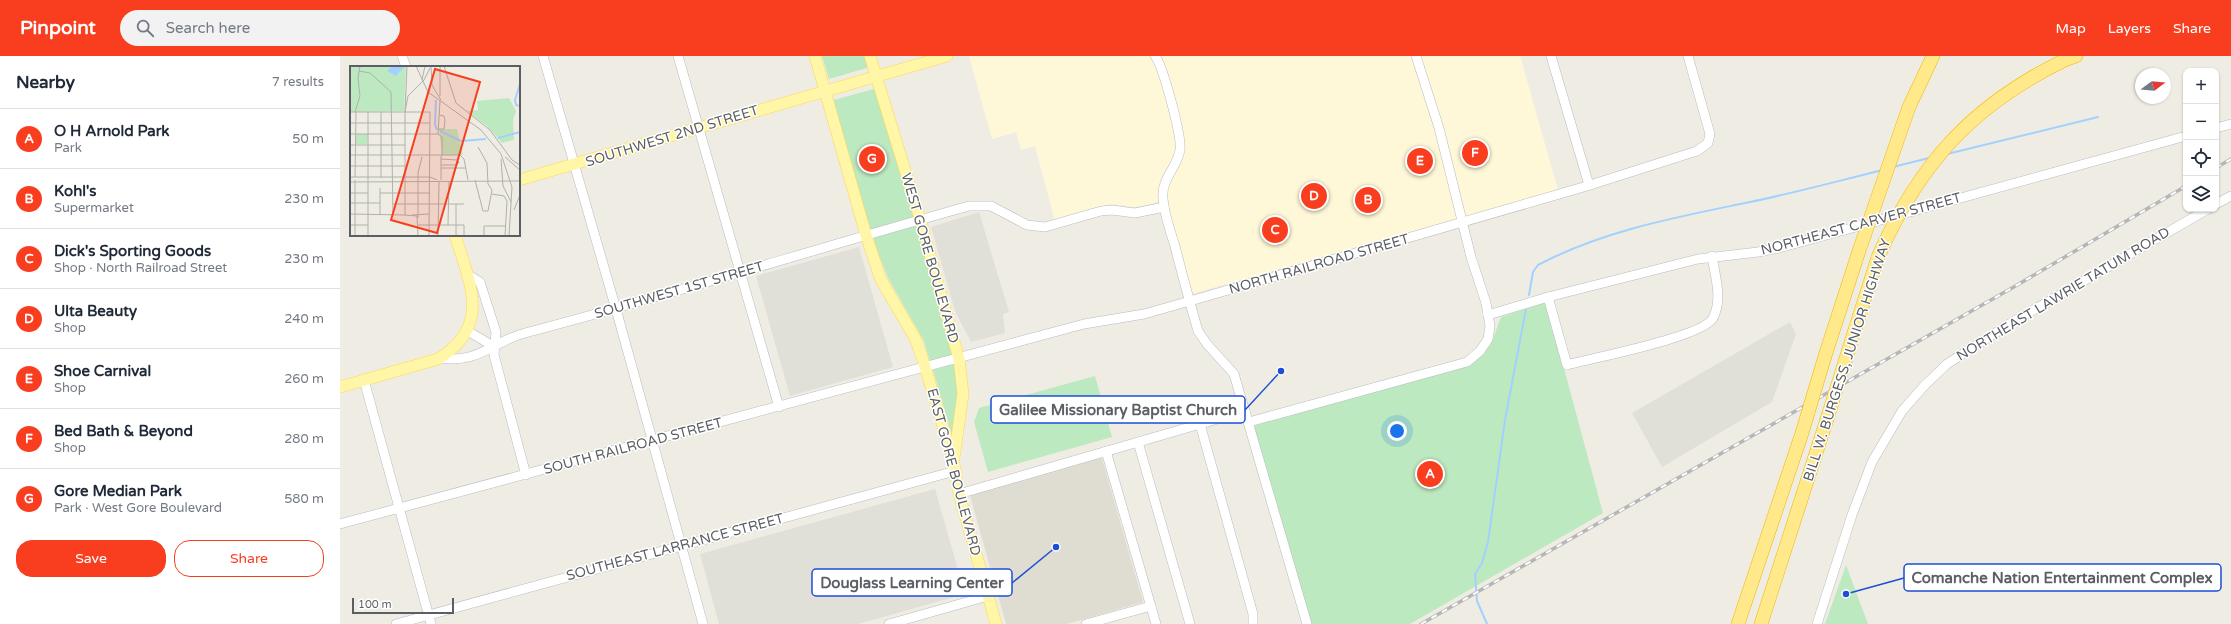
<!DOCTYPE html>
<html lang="en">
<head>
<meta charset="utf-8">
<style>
	body { margin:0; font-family:"Varela Round",sans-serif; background:#f2f2f3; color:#1f2937 }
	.controls { position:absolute; right:12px; top:12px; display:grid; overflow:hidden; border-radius:8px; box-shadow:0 1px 3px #0004 }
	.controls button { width:36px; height:36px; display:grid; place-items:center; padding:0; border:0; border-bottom:1px solid #e0e1e3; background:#fff; color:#1f2937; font:20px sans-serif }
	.compass { position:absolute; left:1795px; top:12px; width:36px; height:36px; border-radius:50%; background:#fff; box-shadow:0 1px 3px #0004; rotate:74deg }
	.scale { position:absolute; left:12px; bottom:10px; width:102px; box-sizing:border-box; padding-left:4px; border:2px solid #5b5f65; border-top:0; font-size:11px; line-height:14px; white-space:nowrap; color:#5b5f65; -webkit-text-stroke:3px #fff; paint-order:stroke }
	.you { position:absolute; left:1057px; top:375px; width:14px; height:14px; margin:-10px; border:3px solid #fff; border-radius:50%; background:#1a73e8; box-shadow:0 0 0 6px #1a73e833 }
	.badge { display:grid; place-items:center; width:26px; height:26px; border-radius:50%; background:#f93e1f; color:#fff; font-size:13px; font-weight:700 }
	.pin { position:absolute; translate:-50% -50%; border:2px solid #fff; box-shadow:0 1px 4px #0006 }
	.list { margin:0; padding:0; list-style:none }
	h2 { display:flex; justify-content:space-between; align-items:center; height:52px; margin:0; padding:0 16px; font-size:17px }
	h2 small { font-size:13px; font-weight:400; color:#747a83 }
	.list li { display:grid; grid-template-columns:26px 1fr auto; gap:12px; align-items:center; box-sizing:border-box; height:60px; padding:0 16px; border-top:1px solid #e0e1e3 }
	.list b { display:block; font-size:15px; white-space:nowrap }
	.list p { margin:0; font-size:13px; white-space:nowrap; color:#747a83 }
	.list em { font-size:13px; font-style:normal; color:#747a83 }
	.actions { display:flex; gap:8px; padding:12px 16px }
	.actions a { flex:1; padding:9px 0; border:1px solid #f93e1f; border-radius:16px; text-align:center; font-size:14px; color:#f93e1f }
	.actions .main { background:#f93e1f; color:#fff }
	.icon { flex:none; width:22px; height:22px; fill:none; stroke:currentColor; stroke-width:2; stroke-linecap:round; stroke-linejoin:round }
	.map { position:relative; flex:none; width:1891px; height:568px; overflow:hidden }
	header { display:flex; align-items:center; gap:24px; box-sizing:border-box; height:56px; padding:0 20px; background:#f93e1f; color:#fff }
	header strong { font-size:19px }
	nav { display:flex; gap:22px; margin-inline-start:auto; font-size:14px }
	.search { width:280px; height:36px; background:#f2f2f3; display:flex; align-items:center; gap:10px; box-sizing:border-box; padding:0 14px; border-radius:22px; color:#747a83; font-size:15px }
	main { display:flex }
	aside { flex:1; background:#fff }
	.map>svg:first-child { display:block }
</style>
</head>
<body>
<header>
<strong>Pinpoint</strong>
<div class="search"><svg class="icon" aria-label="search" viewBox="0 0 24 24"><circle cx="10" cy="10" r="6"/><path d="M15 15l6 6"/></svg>Search here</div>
<nav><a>Map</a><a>Layers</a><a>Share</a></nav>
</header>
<main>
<aside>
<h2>Nearby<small>7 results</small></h2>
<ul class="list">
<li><span class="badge">A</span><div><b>O H Arnold Park</b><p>Park</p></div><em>50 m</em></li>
<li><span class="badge">B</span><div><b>Kohl's</b><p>Supermarket</p></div><em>230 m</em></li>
<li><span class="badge">C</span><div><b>Dick's Sporting Goods</b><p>Shop · North Railroad Street</p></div><em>230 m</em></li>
<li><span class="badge">D</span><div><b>Ulta Beauty</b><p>Shop</p></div><em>240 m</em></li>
<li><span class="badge">E</span><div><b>Shoe Carnival</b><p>Shop</p></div><em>260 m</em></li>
<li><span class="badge">F</span><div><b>Bed Bath &amp; Beyond</b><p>Shop</p></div><em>280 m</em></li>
<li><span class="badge">G</span><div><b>Gore Median Park</b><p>Park · West Gore Boulevard</p></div><em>580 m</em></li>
</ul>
<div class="actions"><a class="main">Save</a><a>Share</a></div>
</aside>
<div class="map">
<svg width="1891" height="568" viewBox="0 0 1891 568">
	<rect width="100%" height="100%" fill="#efede3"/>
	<g fill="#fff8d8">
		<path d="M629,0h181l7,10 19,75 -1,13 -15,27 -2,21 -23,5 -25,-3 -55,17 -20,-75 -14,4 -5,-18 -24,7z"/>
		<path d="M817,0h363l38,134 -367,104 -21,-77 -3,-28 15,-34z"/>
	</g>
	<g fill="#e0dfd8">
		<path d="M639,156l30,100 -6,2 2,19 -34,9 -16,-31 -24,-84z"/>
		<path d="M519,191l34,120 -103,29 -34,-120z"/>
		<path d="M1450,266l6,12 -24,68 -110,65 -30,-54z"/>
		<path d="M595,433l30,105 -107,30h-139l-19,-70z"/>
	</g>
	<path fill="#dfddd2" d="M761,399l42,147 -76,22h-61l-37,-132z"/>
	<g fill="#bde9c0">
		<path d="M482,0h45l3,11 -41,12z"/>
		<path d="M534,33l42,127 -46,14 -40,-129z"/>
		<path d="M577,169l38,129 -25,8 -6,-21 -36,-63 -16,-40z"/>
		<path d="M1206,246l57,211 -193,111h-100l-56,-196 2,-3 217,-64 12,-9 6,-8 10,-27z"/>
		<path d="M617,307l2,29 -7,43 -19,-65z"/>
		<path d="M755,320l17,61 -124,35 -14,-50 5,-14z"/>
		<path d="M1506,509l22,59h-43z"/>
	</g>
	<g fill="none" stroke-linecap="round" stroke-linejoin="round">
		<g stroke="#a3d1ff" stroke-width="2">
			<path d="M1607,98l151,-37"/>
			<path d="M1553,111l36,-9"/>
			<path d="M1189,239l4,-23 5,-7c66,-35 140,-48 212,-63 44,-9 88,-21 133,-32"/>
			<path d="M1147,568l-10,-23 -2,-27 7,-11 6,-21 17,-122 21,-111"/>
		</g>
		<g stroke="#b8bbc1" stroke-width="10">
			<g id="minor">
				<path d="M62,0l4,11"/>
				<path d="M203,0l73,253 87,315"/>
				<path d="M338,0l101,351"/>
				<path d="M815,0c8,10 27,80 25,94 -3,18 -19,29 -17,48 1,16 7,32 12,48 7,28 15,57 23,85l9,13 27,30 73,250"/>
				<path d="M1211,0l38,129"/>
				<path d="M1876,72l15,-4"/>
				<path d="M1876,148l15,-8"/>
				<path d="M127,218l13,8 16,50 -2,23 32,120"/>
				<path d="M1208,241l19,68c25,-7 136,-28 146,-47 10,-19 2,-42 -1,-62"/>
				<path d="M1148,259l60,-18 150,-38 60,-7 21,-4 407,-112"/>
				<path d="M126,274l27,16"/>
				<path d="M100,302c38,6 52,-16 85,-25 149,-39 296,-86 444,-127h22l36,19 18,2 56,-16 11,-1 23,3 29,-6"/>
				<path d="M24,324l67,244"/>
				<path d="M909,366l218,-60 13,-11 8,-12 2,-13 -4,-23 -15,-46 -32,-129 -23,-72"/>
				<path d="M860,368l53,190v10"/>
				<path d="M798,386l52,182"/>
				<path d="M766,395l50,173"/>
				<path d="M619,438l286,-83"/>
				<path d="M0,468l744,-200 60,-10 46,-13 397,-115 110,-35 11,-8 2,-9 -22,-78"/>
				<path d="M56,568l559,-153"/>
				<path d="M549,568l99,-28"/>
				<path d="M746,568l65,-18"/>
				<path d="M1477,568l35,-109 20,-53 30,-51 22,-25 23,-22 64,-41 197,-114"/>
			</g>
		</g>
		<g stroke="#fed84d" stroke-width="12">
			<g id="major">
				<path d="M475,0l51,179 15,45 34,58 7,19 32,106 5,31 37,130"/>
				<path d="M530,0l50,163 39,140 4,35 -9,64"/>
				<path d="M179,124l428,-124"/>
				<path d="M0,331l98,-28c54,-32 32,-76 17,-124"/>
			</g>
		</g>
		<g stroke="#f2b600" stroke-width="14">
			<g id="highway">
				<path d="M1725,4l11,-4"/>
				<path d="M1569,51l24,-51"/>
				<path d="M1512,283l26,-82"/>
				<path d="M1485,300l34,-105"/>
				<path d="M1398,568l64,-191"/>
				<path d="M1421,568l67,-208"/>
			</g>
		</g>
		<use href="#minor" stroke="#fff" stroke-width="9"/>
		<use href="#major" stroke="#fff6a8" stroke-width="11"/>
		<use href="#highway" stroke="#ffe98a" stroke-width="13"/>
		<g stroke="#b5b6b6" stroke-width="3.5">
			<g id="rail">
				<path d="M1876,112l15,-9"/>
				<path d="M1081,568l591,-336 174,-102"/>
			</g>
		</g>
		<use href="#rail" stroke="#fff" stroke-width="2" stroke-dasharray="6" stroke-linecap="butt"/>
		<g stroke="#f2b600" stroke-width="14" stroke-linecap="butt">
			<g id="highway-bridge">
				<path d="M1519,195l50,-144"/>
				<path d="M1538,201c41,-93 94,-152 187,-197"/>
				<path d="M1488,360l24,-77"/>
				<path d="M1462,377l23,-77"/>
			</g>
		</g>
		<use href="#highway-bridge" stroke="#ffe98a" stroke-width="13"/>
	</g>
	<g text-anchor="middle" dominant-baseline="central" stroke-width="3" stroke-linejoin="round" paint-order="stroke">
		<g font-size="14" fill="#5b5f65" stroke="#fff">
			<text transform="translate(332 80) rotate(-17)">SOUTHWEST 2ND STREET</text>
			<text transform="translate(1521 168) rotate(-15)">NORTHEAST CARVER STREET</text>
			<text transform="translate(590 202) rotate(74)">WEST GORE BOULEVARD</text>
			<text transform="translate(979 208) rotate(-16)">NORTH RAILROAD STREET</text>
			<text transform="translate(339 234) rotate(-16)">SOUTHWEST 1ST STREET</text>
			<text transform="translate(1723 238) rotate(-31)">NORTHEAST LAWRIE TATUM ROAD</text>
			<text transform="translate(1507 304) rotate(-72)">BILL W. BURGESS, JUNIOR HIGHWAY</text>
			<text transform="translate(293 390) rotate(-15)">SOUTH RAILROAD STREET</text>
			<text transform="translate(614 416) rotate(75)">EAST GORE BOULEVARD</text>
			<text transform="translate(335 491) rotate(-15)">SOUTHEAST LARRANCE STREET</text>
		</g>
	</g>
	<g transform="translate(10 10)">
		<rect width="170" height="170" fill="#efede3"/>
		<path d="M0,0h56l-2,45 -54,1zM159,32l7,13 -3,9 1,20 -12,3 -14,-16 -21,-16 11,-1 -1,-9zM89,63h18l6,26h-21zM6,68h12l-1,10h-11z" fill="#bde9c0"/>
		<path d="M34,0h21l-9,10 -9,-5 4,-4z" fill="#a3d1ff"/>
		<path fill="none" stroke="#a3d1ff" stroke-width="2" d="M170,18l-5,16 1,5 4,1M86,34l-1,24 2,6M90,65l21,10 25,-2M148,72l22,-6"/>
		<path fill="none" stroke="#b0b0ad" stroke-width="1" d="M57,0l-2,46 3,-16 16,-16 6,-12M66,0l12,26 53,38 20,24 11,33 -3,49M81,0l1,19 9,15M94,0l12,37 34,27 22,30 8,5M9,5l11,2 21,19 2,123M72,14l3,-14M90,30v-29l3,-1M0,46h80l-1,124M5,46l5,-16 -2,-18 2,-12M18,46v124M55,46v103l12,1 1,20M0,57h80M88,63h6l1,-9 -1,-4 -5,-1M0,68h88M88,68l2,-33M88,68l4,3v19M0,79h55M0,89h110l4,4 4,21M91,90v24M155,91l15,13M91,93l16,1 2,2 -2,3h-16M151,93l2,27 8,16M0,100h55M91,102h25M0,111h80l7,3M5,111l1,-65M31,112v-66M125,114l8,31h5l4,-21 -4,-6 -1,-21 -9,-16M0,116l170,-1M0,127h18M30,127h50M142,128l12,2 3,5 -2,35M0,137h30M42,138h72M164,144l6,-15M0,148l55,1M30,149v-27M62,149l17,-1M68,152v-45l4,-16M0,159h18M68,159h46v11M98,159l1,-44M5,170v-56M88,170l1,-55M106,170v-32M134,170v-10h22"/>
		<path fill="#f93e1f" fill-opacity="0.15" stroke="#f93e1f" stroke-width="2" d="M85,3l45,13 -43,151 -46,-13z"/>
		<rect width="170" height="170" fill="none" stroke="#5b5f65" stroke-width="2"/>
	</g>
	<path fill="none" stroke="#1d4ed8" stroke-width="1.5" d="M941 315L905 354M1506 538L1564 522M716 491L672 527"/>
	<g fill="#1d4ed8" stroke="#fff" stroke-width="1.5">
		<circle cx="941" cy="315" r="4"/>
		<circle cx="1506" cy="538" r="4"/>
		<circle cx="716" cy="491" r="4"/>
	</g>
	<g fill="#fff" stroke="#1d4ed8" stroke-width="1.5">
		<rect x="651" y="340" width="254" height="27" rx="4"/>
		<rect x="1564" y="508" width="317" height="27" rx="4"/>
		<rect x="472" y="513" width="200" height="27" rx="4"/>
	</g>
	<g font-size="15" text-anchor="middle" font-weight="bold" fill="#5b5f65">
		<text x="778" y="359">Galilee Missionary Baptist Church</text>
		<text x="1722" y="527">Comanche Nation Entertainment Complex</text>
		<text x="572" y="532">Douglass Learning Center</text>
	</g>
</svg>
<div class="controls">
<button>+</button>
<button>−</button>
<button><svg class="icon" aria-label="locate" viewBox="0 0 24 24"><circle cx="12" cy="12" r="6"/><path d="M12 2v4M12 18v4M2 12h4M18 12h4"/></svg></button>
<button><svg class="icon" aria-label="layers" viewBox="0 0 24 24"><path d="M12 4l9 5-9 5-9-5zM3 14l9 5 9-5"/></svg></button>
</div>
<svg class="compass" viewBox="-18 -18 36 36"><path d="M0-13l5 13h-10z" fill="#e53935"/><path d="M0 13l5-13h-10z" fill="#747a83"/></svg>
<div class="scale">100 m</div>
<div class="you"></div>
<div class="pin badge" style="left:1090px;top:418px">A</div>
<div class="pin badge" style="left:1028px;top:144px">B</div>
<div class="pin badge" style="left:935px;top:174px">C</div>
<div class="pin badge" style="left:974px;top:140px">D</div>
<div class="pin badge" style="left:1080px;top:105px">E</div>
<div class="pin badge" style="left:1135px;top:97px">F</div>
<div class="pin badge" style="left:532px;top:103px">G</div>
</div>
</main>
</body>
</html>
